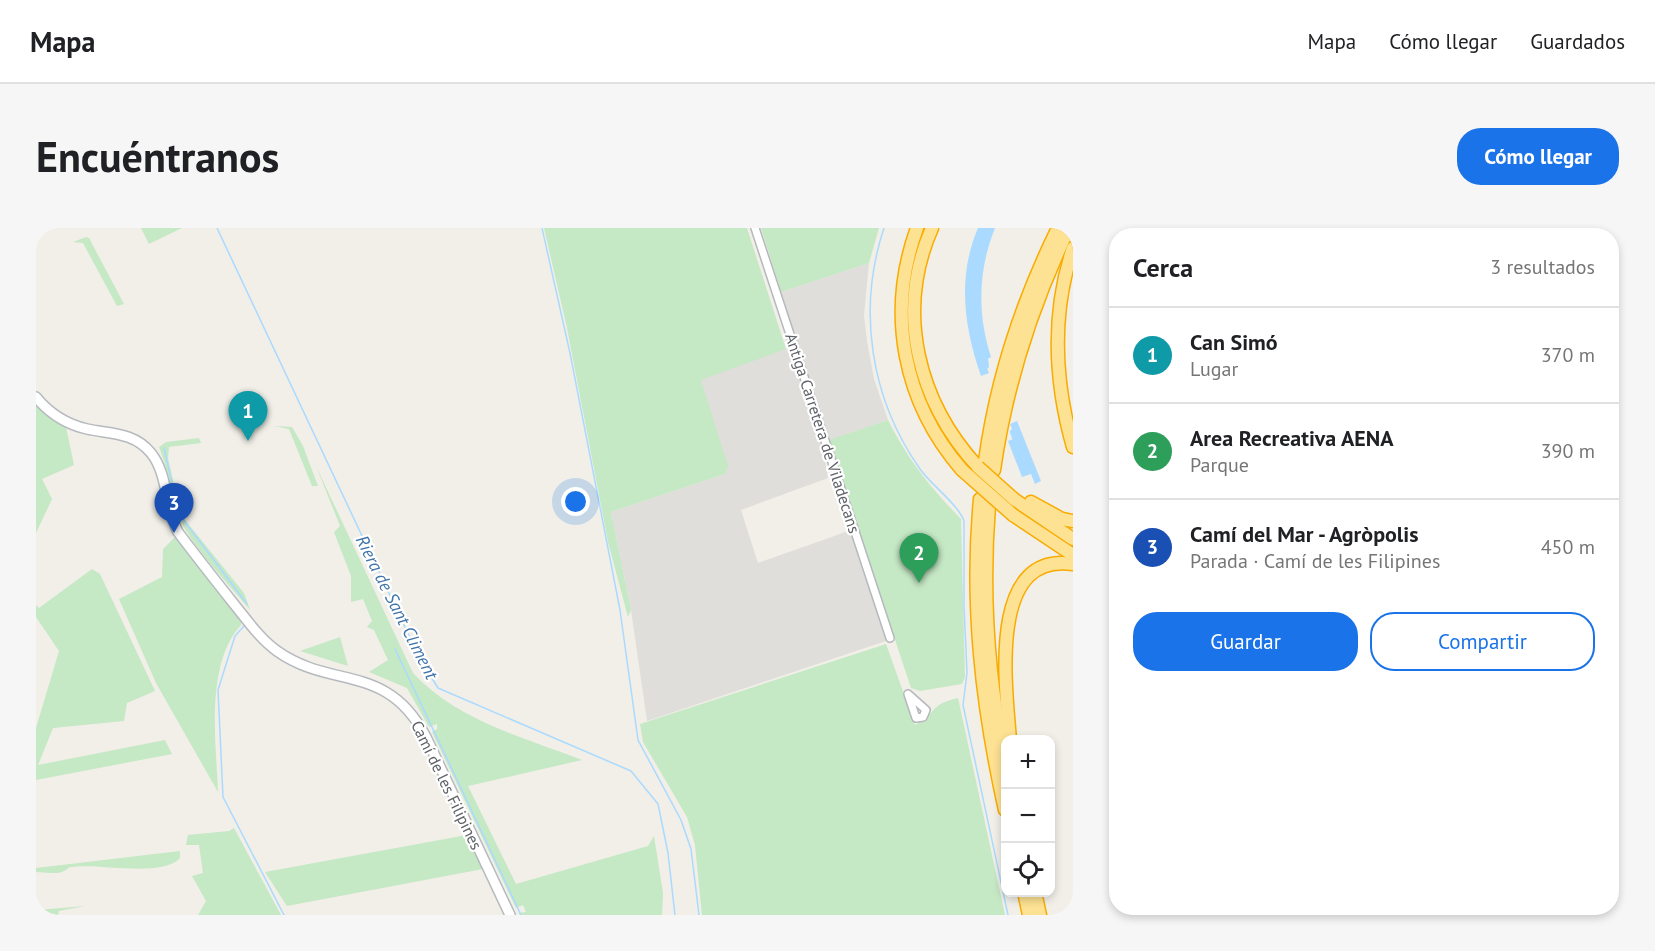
<!DOCTYPE html>
<html lang="es">
<head>
<meta charset="utf-8">
<style>
	body { margin:0; font-family:"PT Sans",sans-serif; background:#f6f6f6; color:#202124 }
	.controls { position:absolute; right:18px; bottom:18px; display:grid; overflow:hidden; border-radius:12px; box-shadow:0 3px 9px #0003 }
	.controls button { width:54px; height:54px; display:grid; place-items:center; padding:0; border:0; border-bottom:2px solid #e0e0e0; background:#fff; color:#202124; font:30px sans-serif }
	.you { position:absolute; left:540px; top:274px; width:21px; height:21px; margin:-15px; border:4px solid #fff; border-radius:50%; background:#1a73e8; box-shadow:0 0 0 9px #1a73e833 }
	.badge { display:grid; place-items:center; width:39px; height:39px; border-radius:50%; background:#1a73e8; color:#fff; font-size:20px; font-weight:700 }
	.pin { position:absolute; translate:-50% -50px; filter:drop-shadow(0 2px 3px #0008) }
	.pin::after { content:''; position:absolute; top:32px; width:21px; height:18px; background:inherit; clip-path:polygon(0 0,100% 0,50% 100%) }
	.list { margin:0; padding:0; list-style:none }
	h2 { display:flex; justify-content:space-between; align-items:center; height:78px; margin:0; padding:0 24px; font-size:26px }
	h2 small { font-size:20px; font-weight:400; color:#757577 }
	.list li { display:grid; grid-template-columns:39px 1fr auto; gap:18px; align-items:center; box-sizing:border-box; height:96px; padding:0 24px; border-top:2px solid #e0e0e0 }
	.list b { display:block; font-size:22px; white-space:nowrap }
	.list p { margin:0; font-size:20px; white-space:nowrap; color:#757577 }
	.list em { font-size:20px; font-style:normal; color:#757577 }
	.actions { display:flex; gap:12px; padding:18px 24px }
	.actions a { flex:1; padding:14px 0; border:2px solid #1a73e8; border-radius:24px; text-align:center; font-size:21px; color:#1a73e8 }
	.actions .main { background:#1a73e8; color:#fff }
	.icon { flex:none; width:33px; height:33px; fill:none; stroke:currentColor; stroke-width:2; stroke-linecap:round; stroke-linejoin:round }
	.map { position:relative; flex:none; width:1037px; height:687px; overflow:hidden; border-radius:24px }
	header { display:flex; align-items:center; gap:36px; box-sizing:border-box; height:84px; padding:0 30px; background:#fff; border-bottom:2px solid #e0e0e0 }
	header strong { font-size:28px }
	nav { display:flex; gap:33px; margin-inline-start:auto; font-size:21px }
	.intro { display:flex; align-items:center; justify-content:space-between; box-sizing:border-box; height:144px; padding:0 36px }
	h1 { margin:0; font-size:42px }
	.button { padding:15px 27px; border-radius:24px; background:#1a73e8; color:#fff; font-size:21px; font-weight:700 }
	main { display:flex; gap:36px; padding:0 36px }
	aside { flex:1; background:#fff; border-radius:24px; box-shadow:0 3px 9px #0003 }
	.map>svg:first-child { display:block }
</style>
</head>
<body>
<header>
<strong>Mapa</strong>
<nav><a>Mapa</a><a>Cómo llegar</a><a>Guardados</a></nav>
</header>
<div class="intro"><h1>Encuéntranos</h1><a class="button">Cómo llegar</a></div>
<main>
<div class="map">
<svg width="1037" height="687" viewBox="0 0 1037 687">
	<rect width="100%" height="100%" fill="#f1efe8"/>
	<path fill="#e0deda" d="M833,35l-5,52 3,26 7,38 14,41 -66,23 6,35 -87,32 17,53 99,-35 38,110 -248,83 -16,-111 -20,-98 114,-38 -30,-96 103,-33 -17,-53z"/>
	<g fill="#c5e8c5">
		<path d="M105,0h41l-33,16z"/>
		<path d="M508,0h203l39,121 -85,31 27,86 -3,8 -114,38 20,98 -3,7 -20,-75 -41,-214z"/>
		<path d="M725,0h118l-10,35 -88,29z"/>
		<path d="M50,9l3,1 35,66 -7,2 -34,-63 -10,-1z"/>
		<path d="M0,176l30,23 8,38 -32,14 10,20 -16,34z"/>
		<path d="M852,192c20,40 42,67 73,99l4,158 -3,7 -42,7 -9,-3 -82,-248z"/>
		<path d="M238,198l18,1 11,19 15,40h-6l-23,-57z"/>
		<path d="M163,210l2,5 -32,4 -1,11 13,57 63,78 6,17c-20,-25 -62,-67 -72,-96 -8,-22 -10,-45 -19,-67l7,-5z"/>
		<path d="M280,238l97,207c45,48 110,64 169,87l-114,26 48,98 132,-38 6,-10 9,57 -1,22h-142l-1,-2 7,-1 -3,-7 -7,3 -84,-176 5,-3v-5l-8,3 -22,-39 -38,-16 19,-12 -14,-30 -7,-3 5,-6 -9,-22 -12,3v-26l-17,-44 6,-6z"/>
		<path d="M140,308l65,83v6c-36,39 -25,117 -23,167l-62,-109 -37,-84 43,-22 1,-28z"/>
		<path d="M56,341l8,5 55,117 -28,12 -3,18 -71,7 -15,37 127,-25 7,14 -136,26v-52l23,-77 -23,-34v-12l3,3z"/>
		<path d="M304,409l8,29 -48,-15z"/>
		<path d="M850,416l29,81c22,-12 15,-21 43,-27l47,217h-303l-7,-70 -8,-28 -44,-75 -3,-18z"/>
		<path d="M198,600l47,87h-83l8,-14 -14,-25 11,-3 -4,-28h-13l2,-10 41,-4z"/>
		<path d="M431,607l16,34 -196,37 -22,-34z"/>
		<path d="M144,623v7c-18,20 -81,5 -109,9 -3,0 -4,3 -7,4 -7,4 -21,1 -28,1v-4z"/>
		<path d="M0,666l2,16 47,-4 -26,5 -1,4h-22z"/>
	</g>
	<g fill="#aadaff">
		<path d="M942,0h17c-17,42 -18,86 -4,129l-7,4 5,12 -8,3c-17,-49 -24,-99 -3,-148z"/>
		<path d="M981,193l24,60 -6,3 -4,-10 -9,3 -14,-36 8,-3 -6,-14z"/>
	</g>
	<g fill="none" stroke-linecap="round" stroke-linejoin="round">
		<g stroke="#aadaff" stroke-width="1.5">
			<path d="M181,0l203,431 18,29 193,83 27,33 10,49 7,62"/>
			<path d="M506,0l28,125 50,257 18,130 43,80 10,29 8,66"/>
			<path d="M848,0c-27,81 -14,170 36,241 11,16 38,35 44,52v85l3,67 -4,32 45,210"/>
			<path d="M128,220l15,66 68,90"/>
			<path d="M208,398l-9,10 -17,54 5,107 61,118"/>
			<path d="M359,421l126,266"/>
		</g>
		<g stroke="#aadaff" stroke-width="6">
			<path d="M948,124l2,14"/>
			<path d="M977,204l5,14"/>
		</g>
		<g stroke="#b5b8bc" stroke-width="10">
			<g id="minor">
				<path d="M719,0l135,410"/>
				<path d="M872,466l18,16 -3,7 -7,1z"/>
			</g>
		</g>
		<g stroke="#b6babf" stroke-width="12">
			<path id="secondary" d="M0,169c13,16 30,27 51,32 23,5 47,3 64,24 17,21 14,54 27,79 18,24 37,48 56,72 13,16 26,35 43,47 55,39 110,11 149,86l84,178"/>
		</g>
		<g stroke="#f9ab00" stroke-width="15">
			<g id="motorway">
				<path d="M881,0c-31,85 -14,174 45,242"/>
				<path d="M896,0c-37,84 -14,174 46,239"/>
				<path d="M1037,20c-22,66 -19,132 0,199"/>
				<path d="M949,233c11,-80 37,-160 73,-233"/>
				<path d="M958,242c12,-84 38,-165 75,-242"/>
				<path d="M944,271c-10,106 2,208 25,311"/>
				<path d="M979,272l58,39"/>
				<path d="M995,274l31,17 11,2"/>
				<path d="M953,278c-7,86 -1,172 16,257"/>
				<path d="M977,287l60,40"/>
				<path d="M974,512c-4,-53 -23,-189 63,-176"/>
				<path d="M988,664l5,23"/>
				<path d="M999,664l5,23"/>
			</g>
		</g>
		<use href="#minor" stroke="#fff" stroke-width="7"/>
		<use href="#secondary" stroke="#fff" stroke-width="9"/>
		<use href="#motorway" stroke="#fde293" stroke-width="12"/>
		<g stroke="#f9ab00" stroke-width="15" stroke-linecap="butt">
			<g id="motorway-bridge">
				<path d="M942,239l37,33"/>
				<path d="M926,242l51,45"/>
			</g>
		</g>
		<use href="#motorway-bridge" stroke="#fde293" stroke-width="12"/>
	</g>
	<g text-anchor="middle" dominant-baseline="central" stroke-width="4.5" stroke-linejoin="round" paint-order="stroke">
		<g font-size="16" fill="#5f6368" stroke="#fff">
			<text transform="translate(787 205) rotate(72)">Antiga Carretera de Viladecans</text>
			<text transform="translate(411 557) rotate(64)">Camí de les Filipines</text>
		</g>
		<g font-size="18" font-style="italic" fill="#4174aa" stroke="#fff">
			<text transform="translate(361 379) rotate(63)">Riera de Sant Climent</text>
		</g>
	</g>
</svg>
<div class="controls">
<button>+</button>
<button>−</button>
<button><svg class="icon" aria-label="locate" viewBox="0 0 24 24"><circle cx="12" cy="12" r="6"/><path d="M12 2v4M12 18v4M2 12h4M18 12h4"/></svg></button>
</div>
<div class="you"></div>
<div class="pin badge" style="left:212px;top:213px;background:#0f9aa8">1</div>
<div class="pin badge" style="left:883px;top:355px;background:#2e9e5b">2</div>
<div class="pin badge" style="left:138px;top:305px;background:#1a4fb4">3</div>
</div>
<aside>
<h2>Cerca<small>3 resultados</small></h2>
<ul class="list">
<li><span class="badge" style="background:#0f9aa8">1</span><div><b>Can Simó</b><p>Lugar</p></div><em>370 m</em></li>
<li><span class="badge" style="background:#2e9e5b">2</span><div><b>Area Recreativa AENA</b><p>Parque</p></div><em>390 m</em></li>
<li><span class="badge" style="background:#1a4fb4">3</span><div><b>Camí del Mar - Agròpolis</b><p>Parada · Camí de les Filipines</p></div><em>450 m</em></li>
</ul>
<div class="actions"><a class="main">Guardar</a><a>Compartir</a></div>
</aside>
</main>
</body>
</html>
